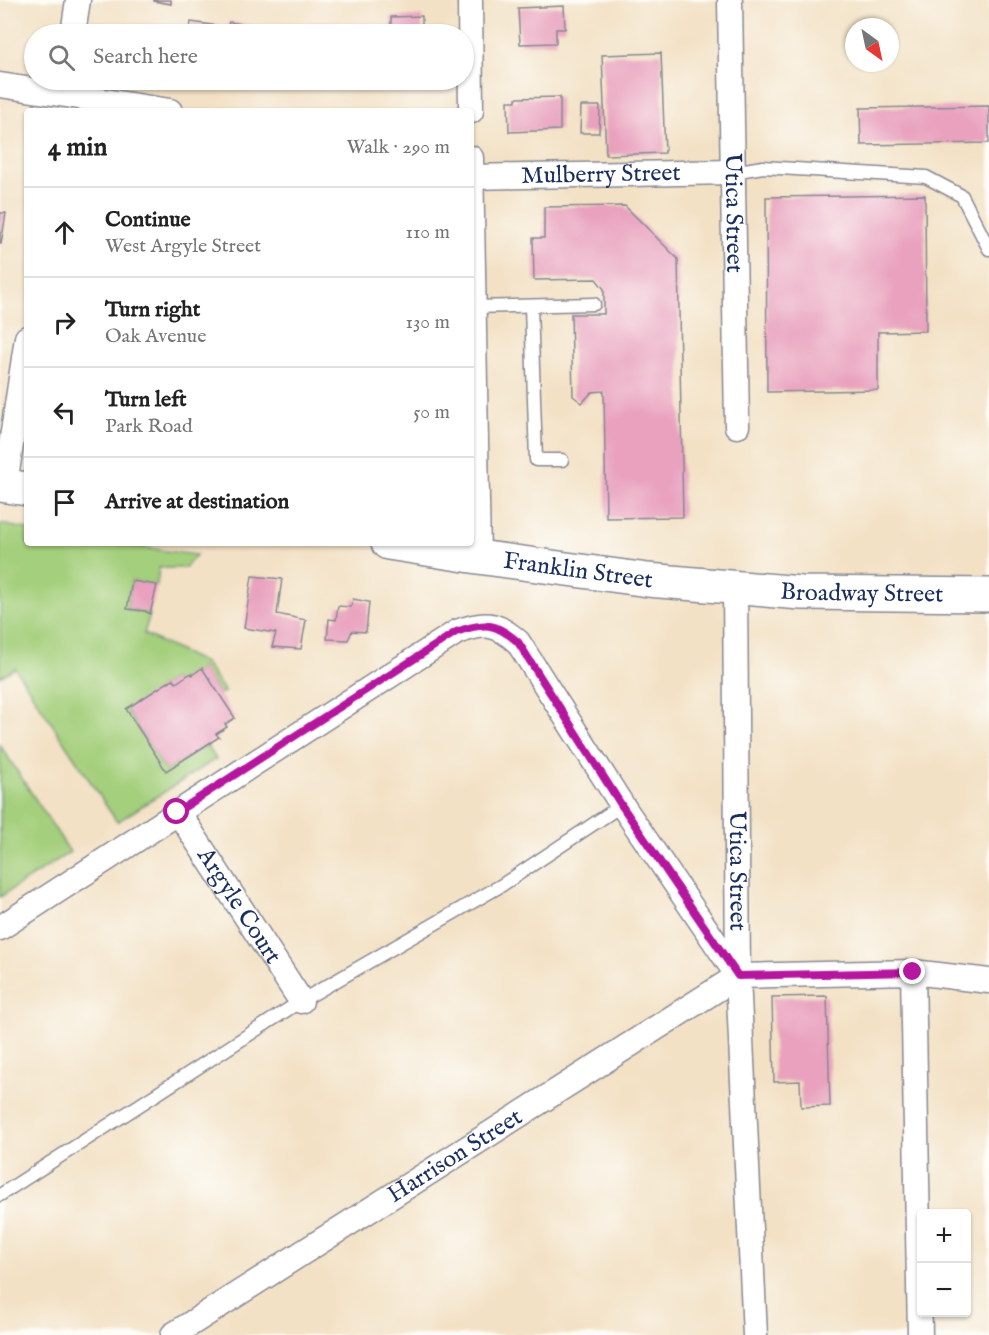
<!DOCTYPE html>
<html lang="en">
<head>
<meta charset="utf-8">
<style>
	body { margin:0; font-family:"IM FELL English",serif; background:#f2f2f2; color:#222 }
	.controls { position:absolute; right:18px; bottom:18px; display:grid; overflow:hidden; border-radius:6px; box-shadow:0 2px 4px #0004 }
	.controls button { width:54px; height:54px; display:grid; place-items:center; padding:0; border:0; border-bottom:2px solid #e0e0e0; background:#fff; color:#222; font:30px sans-serif }
	.compass { position:absolute; left:845px; top:18px; width:54px; height:54px; border-radius:50%; background:#fff; box-shadow:0 2px 4px #0004; rotate:147deg }
	.stop { position:absolute; width:18px; height:18px; margin:-14px; border:4px solid #b5179e; border-radius:50%; background:#fff }
	.stop.end { background:#b5179e; border-color:#fff; box-shadow:0 2px 6px #0008 }
	.list { margin:0; padding:0; list-style:none }
	h2 { display:flex; justify-content:space-between; align-items:center; height:78px; margin:0; padding:0 24px; font-size:26px }
	h2 small { font-size:20px; font-weight:400; color:#767676 }
	.list li { display:grid; grid-template-columns:39px 1fr auto; gap:18px; align-items:center; box-sizing:border-box; height:90px; padding:0 24px; border-top:2px solid #e0e0e0 }
	.list b { display:block; font-size:22px; white-space:nowrap }
	.list p { margin:0; font-size:20px; white-space:nowrap; color:#767676 }
	.list em { font-size:20px; font-style:normal; color:#767676 }
	.icon { flex:none; width:33px; height:33px; fill:none; stroke:currentColor; stroke-width:2; stroke-linecap:round; stroke-linejoin:round }
	.map { position:relative; flex:none; width:989px; height:1335px; overflow:hidden }
	.search { position:absolute; background:#fff; box-shadow:0 2px 4px #0004; left:24px; top:24px; width:450px; height:66px; display:flex; align-items:center; gap:15px; box-sizing:border-box; padding:0 21px; border-radius:33px; color:#767676; font-size:22px }
	.panel { position:absolute; background:#fff; box-shadow:0 2px 4px #0004; left:24px; top:108px; width:450px; height:438px; border-radius:6px }
	.map>svg:first-child { display:block }
</style>
</head>
<body>
<div class="map">
<svg width="989" height="1335" viewBox="0 0 989 1335">
	<rect width="100%" height="100%" fill="#fdfcf7"/>
	<filter id="ink" filterUnits="userSpaceOnUse"><feTurbulence type="fractalNoise" baseFrequency=".0167" numOctaves="2"/><feDisplacementMap in="SourceGraphic" scale="12" xChannelSelector="R" yChannelSelector="G"/><feConvolveMatrix kernelMatrix="1 2 1 2 8 2 1 2 1" color-interpolation-filters="sRGB"/></filter>
	<filter id="wash" filterUnits="userSpaceOnUse"><feTurbulence type="fractalNoise" baseFrequency=".008" numOctaves="4" result="noise"/><feDisplacementMap in="SourceGraphic" scale="24" xChannelSelector="R" yChannelSelector="G"/><feGaussianBlur stdDeviation="1.35" result="paint"/><feColorMatrix in="noise" values="0 0 0 0 0 0 0 0 0 0 0 0 0 0 0 0 0 1.4 0 .05"/><feComposite in="paint" operator="in"/></filter>
	<g filter="url(#wash)">
		<rect width="100%" height="100%" fill="#f3e1c5"/>
		<g fill="#a4cf7c" stroke="#607f6d" stroke-width="1.5">
			<path d="M0,524l27,5v14h83l86,12 -11,13h-26l-2,17 -25,-4 -5,28 23,5 -6,20 61,29 20,29 -6,2 -17,-26 -7,5 -4,1 -15,9 -3,-4 -47,31 40,61 41,-26 9,14 -99,63 -102,-154 -15,9z"/>
			<path d="M0,745l70,107 -70,45z"/>
		</g>
		<g id="blocks">
			<g fill="#e9a1be">
				<path d="M154,0h17v4l-17,-3z"/>
				<path d="M564,6l1,23h-9v14l-36,1 -2,-36z"/>
				<path d="M422,16v16h4v2h-35v-17z"/>
				<path d="M191,22l27,4 -1,8h-28z"/>
				<path d="M229,22l24,4 -1,8h-25z"/>
				<path d="M279,26l49,7v1h-50z"/>
				<path d="M661,53l4,100 -59,2 -4,-100z"/>
				<path d="M560,97v33l-51,2 -1,-31h8v-3z"/>
				<path d="M581,106h19l-1,27h-19z"/>
				<path d="M989,106v37l-128,2 -1,-37z"/>
				<path d="M925,195l1,136 -48,1v58l-111,2 -1,-195z"/>
				<path d="M625,206l53,53 5,258 -77,1 -2,-127 -12,1 -10,11 -9,-7 -2,-82h33v-25l-8,-10 -62,1 -1,-42h11v-31z"/>
				<path d="M0,213h6l-5,31h-1z"/>
				<path d="M252,576l30,3 -5,35 29,6 -5,29 -29,-2 4,-14 -32,-5z"/>
				<path d="M132,581l25,4 -7,29 -5,-3 -18,-2z"/>
				<path d="M353,599l16,3 -3,30 -14,-1 -4,9 -21,-1 2,-20 7,1 2,-14 13,1z"/>
				<path d="M202,668l33,50 -10,6 2,3 -11,7 3,3 -53,34 -40,-62 47,-30 3,4 15,-10 1,2z"/>
				<path d="M827,996l3,110 -29,1 -1,-26 -26,1 -2,-85z"/>
			</g>
		</g>
	</g>
	<g filter="url(#ink)">
		<use href="#blocks" fill-opacity="0" stroke="#878892" stroke-width="1.5"/>
		<g fill="none" stroke-linecap="round" stroke-linejoin="round">
			<g stroke="#878892" stroke-width="15">
				<g id="lane">
					<path d="M732,172l31,-5 163,10 36,19 27,53"/>
					<path d="M531,306l5,154h26"/>
					<path d="M473,307l121,-3"/>
					<path d="M0,1195l301,-194 201,-116 120,-80"/>
				</g>
			</g>
			<g stroke="#878892" stroke-width="27">
				<g id="street">
					<path d="M470,0l1,111"/>
					<path id="s1" d="M730,0l7,426"/>
					<path d="M73,34l5,-34"/>
					<path d="M0,85l170,26"/>
					<path d="M471,158l7,399"/>
					<path id="s2" d="M471,177l261,-5"/>
					<path d="M5,485l22,-147"/>
					<path id="s3" d="M735,586l3,390 17,359"/>
					<path id="s4" d="M178,812l123,189"/>
					<path d="M0,928l457,-296c27,-10 39,-10 61,10l104,163 116,171"/>
					<path d="M913,972l7,363"/>
					<path d="M738,976l175,-4 76,9"/>
					<path id="s5" d="M173,1335l565,-359"/>
				</g>
			</g>
			<g stroke="#878892" stroke-width="36">
				<g id="primary">
					<path d="M0,485l27,4"/>
					<path id="s6" d="M388,543l90,14 170,23 153,13 188,2"/>
				</g>
			</g>
			<use href="#lane" stroke="#fff" stroke-width="12"/>
			<use href="#street" stroke="#fff" stroke-width="24"/>
			<use href="#primary" stroke="#fff" stroke-width="33"/>
		</g>
	</g>
	<g fill="none" stroke-linecap="round" stroke-linejoin="round" filter="url(#ink)">
		<path stroke="#b5179e" stroke-width="8" d="M177,812l279,-180c28,-10 39,-10 62,10l104,164 116,170 175,-4"/>
	</g>
	<g text-anchor="middle" dominant-baseline="central" stroke-width="4.5" stroke-linejoin="round" paint-order="stroke">
		<g font-size="24" fill="#1b2f5e" stroke="#fdfcf7">
			<text stroke="none"><textPath href="#s2" startOffset="130">Mulberry Street</textPath></text>
			<text stroke="none"><textPath href="#s1" startOffset="213">Utica Street</textPath></text>
			<text stroke="none"><textPath href="#s6" startOffset="192">Franklin Street</textPath></text>
			<text stroke="none"><textPath href="#s6" startOffset="477">Broadway Street</textPath></text>
			<text stroke="none"><textPath href="#s3" startOffset="285">Utica Street</textPath></text>
			<text stroke="none"><textPath href="#s4" startOffset="112">Argyle Court</textPath></text>
			<text stroke="none"><textPath href="#s5" startOffset="334">Harrison Street</textPath></text>
		</g>
	</g>
</svg>
<div class="controls">
<button>+</button>
<button>−</button>
</div>
<svg class="compass" viewBox="-18 -18 36 36"><path d="M0-13l5 13h-10z" fill="#e53935"/><path d="M0 13l5-13h-10z" fill="#767676"/></svg>
<div class="stop" style="left:177px;top:812px"></div>
<div class="stop end" style="left:913px;top:972px"></div>
<div class="search"><svg class="icon" aria-label="search" viewBox="0 0 24 24"><circle cx="10" cy="10" r="6"/><path d="M15 15l6 6"/></svg>Search here</div>
<section class="panel">
<h2>4 min<small>Walk · 290 m</small></h2>
<ul class="list">
<li><svg class="icon" aria-label="ahead" viewBox="0 0 24 24"><path d="M12 20V5M6 11l6-6 6 6"/></svg><div><b>Continue</b><p>West Argyle Street</p></div><em>110 m</em></li>
<li><svg class="icon" aria-label="right" viewBox="0 0 24 24"><path d="M7 20v-9h11M14 6l5 5-5 5"/></svg><div><b>Turn right</b><p>Oak Avenue</p></div><em>130 m</em></li>
<li><svg class="icon" aria-label="left" viewBox="0 0 24 24"><path d="M17 20v-9H6M10 6l-5 5 5 5"/></svg><div><b>Turn left</b><p>Park Road</p></div><em>50 m</em></li>
<li><svg class="icon" aria-label="arrive" viewBox="0 0 24 24"><path d="M6 21V4h12l-3 4 3 4H6"/></svg><div><b>Arrive at destination</b></div></li>
</ul>
</section>
</div>
</body>
</html>
